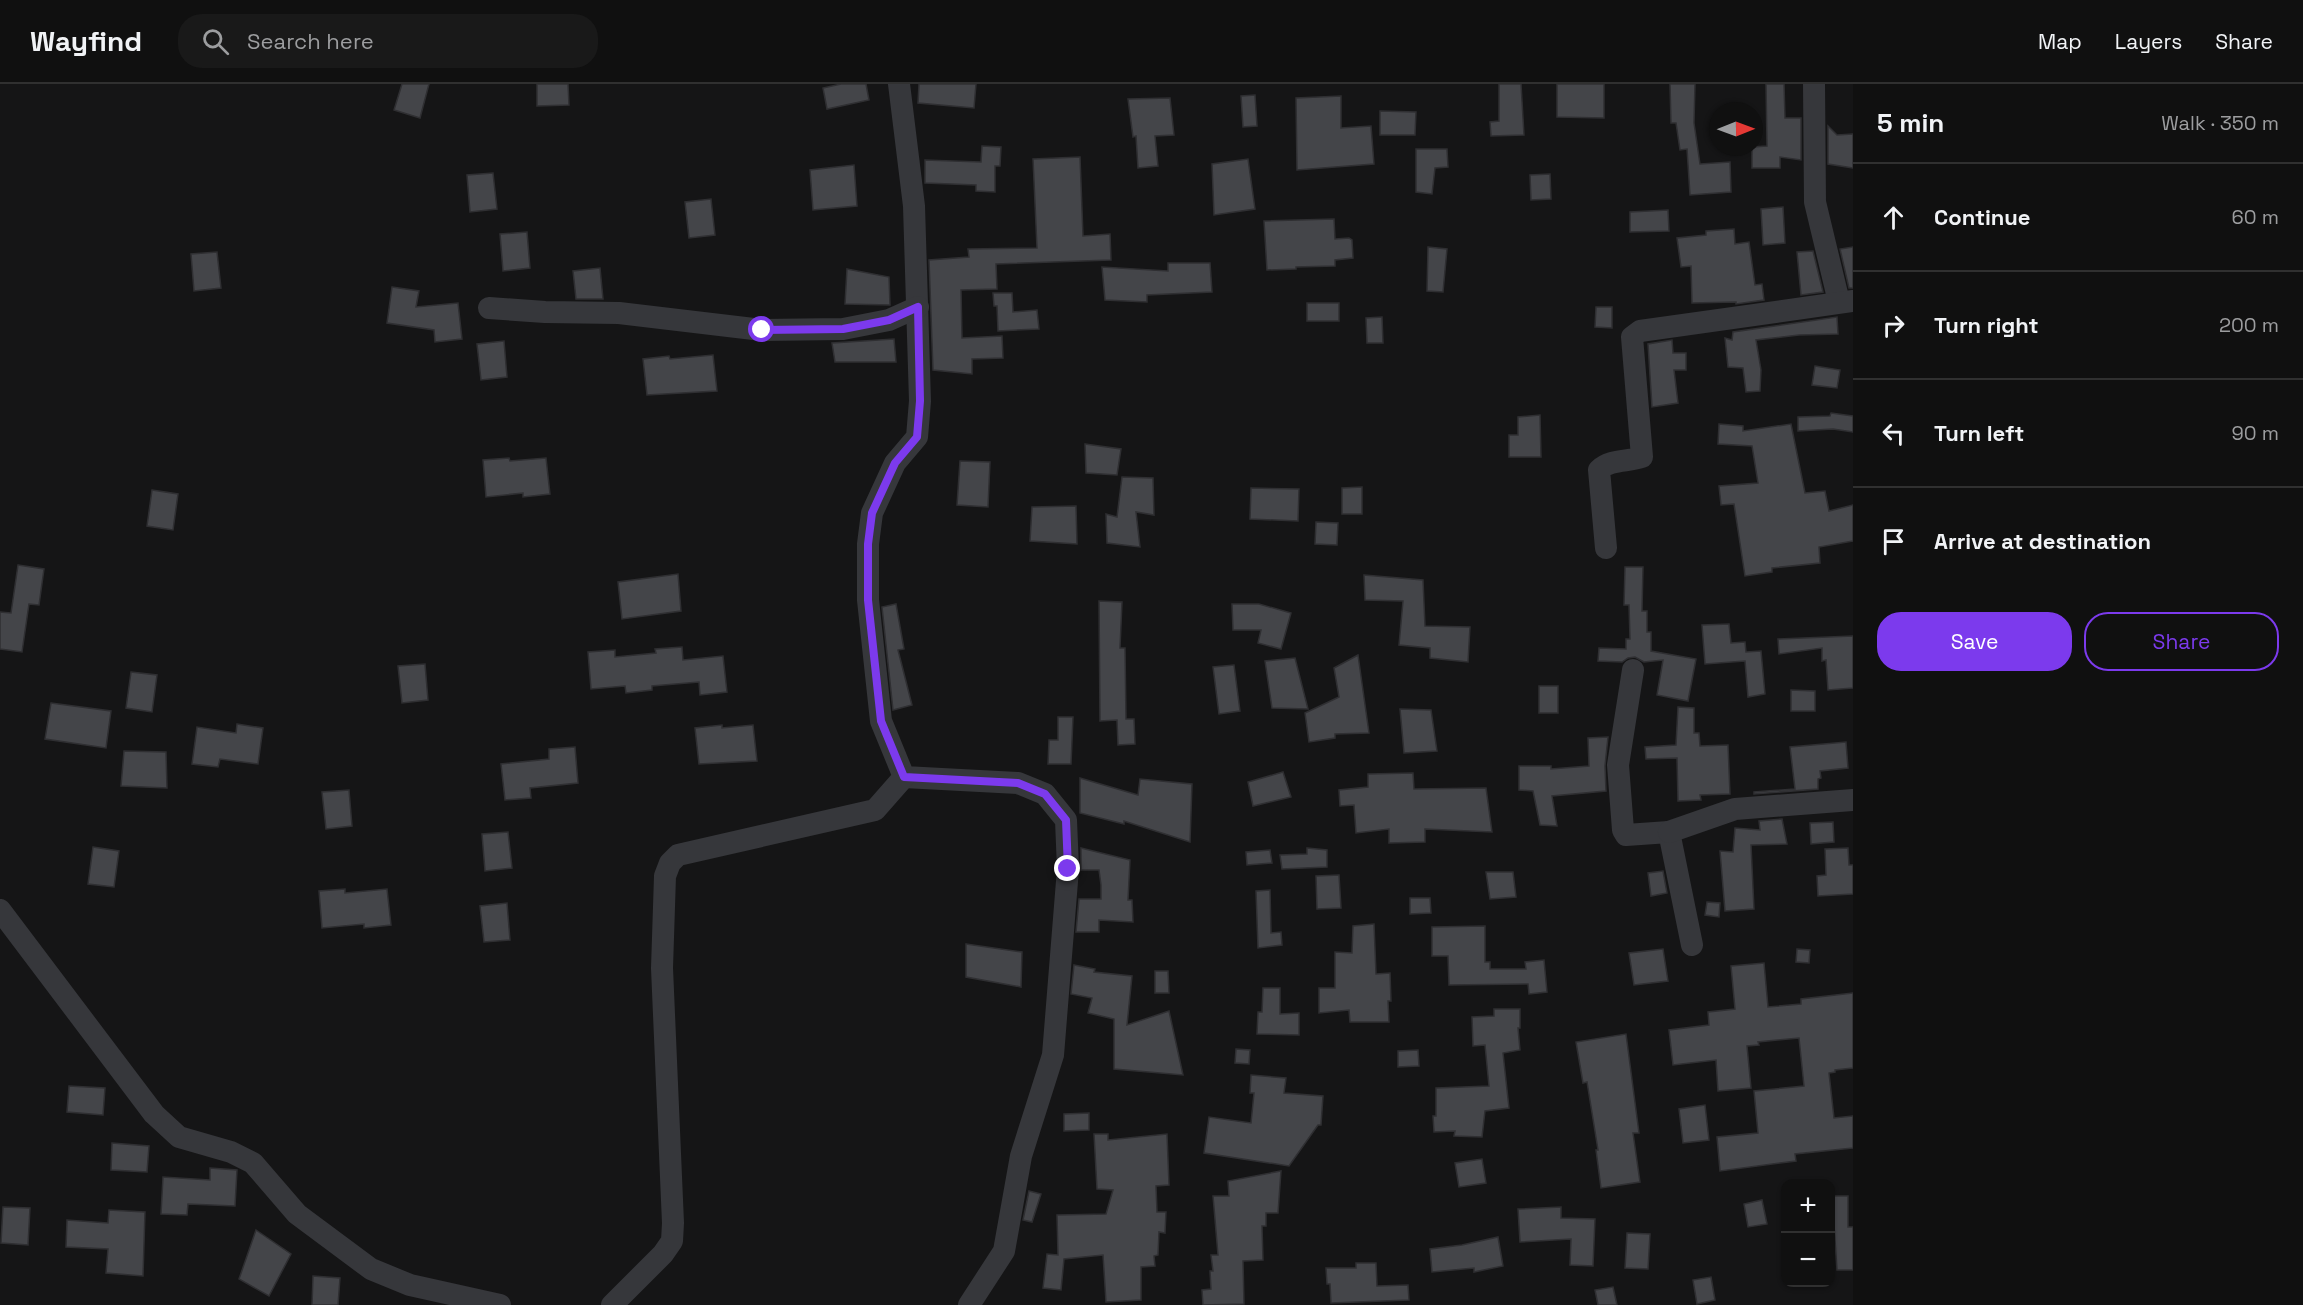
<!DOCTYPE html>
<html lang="en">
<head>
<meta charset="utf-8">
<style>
	body { margin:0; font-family:"Space Grotesk",sans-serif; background:#191919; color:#f1f3f6 }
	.controls { position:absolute; right:18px; bottom:18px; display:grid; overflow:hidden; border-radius:12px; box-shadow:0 2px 4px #0004 }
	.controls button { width:54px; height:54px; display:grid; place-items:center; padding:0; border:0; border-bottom:2px solid #303030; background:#101010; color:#f1f3f6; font:30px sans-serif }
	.compass { position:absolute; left:1709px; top:18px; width:54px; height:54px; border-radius:50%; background:#101010; box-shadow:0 2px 4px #0004; rotate:89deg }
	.stop { position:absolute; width:18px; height:18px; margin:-14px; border:4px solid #7c3aed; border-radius:50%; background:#fff }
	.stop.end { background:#7c3aed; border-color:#fff; box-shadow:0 2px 6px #0008 }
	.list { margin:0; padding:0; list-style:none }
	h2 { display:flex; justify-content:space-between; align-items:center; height:78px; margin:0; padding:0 24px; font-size:26px }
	h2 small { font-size:20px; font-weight:400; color:#9c9d9f }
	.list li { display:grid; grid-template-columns:39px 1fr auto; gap:18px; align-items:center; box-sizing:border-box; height:108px; padding:0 24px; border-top:2px solid #303030 }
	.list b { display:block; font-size:22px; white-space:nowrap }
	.list em { font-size:20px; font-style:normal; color:#9c9d9f }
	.actions { display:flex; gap:12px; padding:18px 24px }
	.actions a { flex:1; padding:14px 0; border:2px solid #7c3aed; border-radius:24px; text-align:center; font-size:21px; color:#7c3aed }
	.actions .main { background:#7c3aed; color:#fff }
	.icon { flex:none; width:33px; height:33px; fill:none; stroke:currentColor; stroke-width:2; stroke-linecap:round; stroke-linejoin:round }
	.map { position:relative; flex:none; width:1853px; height:1221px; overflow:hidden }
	header { display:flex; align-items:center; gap:36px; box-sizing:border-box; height:84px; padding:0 30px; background:#101010; border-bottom:2px solid #303030 }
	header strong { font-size:28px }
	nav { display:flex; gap:33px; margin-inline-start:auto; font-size:21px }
	.search { width:420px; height:54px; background:#191919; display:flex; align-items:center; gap:15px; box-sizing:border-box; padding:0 21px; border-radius:24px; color:#9c9d9f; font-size:22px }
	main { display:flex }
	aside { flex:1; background:#101010 }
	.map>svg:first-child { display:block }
</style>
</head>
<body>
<header>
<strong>Wayfind</strong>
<div class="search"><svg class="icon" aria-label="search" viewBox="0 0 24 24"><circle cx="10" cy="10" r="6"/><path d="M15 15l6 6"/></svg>Search here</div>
<nav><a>Map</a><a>Layers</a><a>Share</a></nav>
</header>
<main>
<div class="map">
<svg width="1853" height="1221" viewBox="0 0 1853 1221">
	<rect width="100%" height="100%" fill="#151516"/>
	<g fill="#444549" stroke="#2f2f32" stroke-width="1.5">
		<path d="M402,0h27l-9,34 -26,-8z"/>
		<path d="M537,0h31l1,21 -32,1z"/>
		<path d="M841,0h25l3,16 -42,9 -4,-21z"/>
		<path d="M919,0h57l-2,24 -56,-5z"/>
		<path d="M1499,0h22l3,51 -33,1 -1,-14 9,-1z"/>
		<path d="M1557,0h47v34l-47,-1z"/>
		<path d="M1670,0h25l-1,39 6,41 30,-2 1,30 -41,3 -3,-46 -7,1 -4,-27h-5z"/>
		<path d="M1766,0h18l1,34h16v42l-21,-3v11h-28v-21l15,-1z"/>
		<path d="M1255,11l2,31 -14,1 -2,-31z"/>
		<path d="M1341,12v32l30,-2 3,38 -77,6 -1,-72z"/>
		<path d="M1170,14l4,37 -19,1 3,30 -20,2 -2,-32 -3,1 -5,-38z"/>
		<path d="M1380,27l36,1 -1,23h-35z"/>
		<path d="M1828,42l9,9 16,-1v34l-25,-4z"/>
		<path d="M982,62l19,1 -1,19h-5v26l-19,-1v-6l-51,-2v-23l56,2z"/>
		<path d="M1416,65h31l1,18 -13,1 -3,26 -16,-2z"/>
		<path d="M1080,73l3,79 27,-2 1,26 -115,4 1,25 -36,1 1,48 40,-2 1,22 -31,1v15l-39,-4 -4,-110 40,-3 -1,-8 69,-1 -4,-89z"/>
		<path d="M1248,75l7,50 -41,6 -2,-51z"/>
		<path d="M854,81l3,41 -44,4 -3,-40z"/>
		<path d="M493,89l4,36 -27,3 -3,-37z"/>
		<path d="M1550,90l1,25 -20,1 -1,-25z"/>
		<path d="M711,115l4,36 -26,3 -4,-36z"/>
		<path d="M1783,123l2,36 -22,2 -2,-36z"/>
		<path d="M1668,126l1,21 -39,1v-20z"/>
		<path d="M1334,135l1,20 14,-1 3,2 1,18 -18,2v6l-39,1v2l-29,1 -3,-49z"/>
		<path d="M1734,145l1,15 14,-2 6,43 7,-1 2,16 -28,4v-2l-44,1 -1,-37 -10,1 -4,-29 29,-3v-4z"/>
		<path d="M527,148l3,36 -27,3 -3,-37z"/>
		<path d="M1428,163l19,2 -4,43 -16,-1z"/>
		<path d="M1853,163v41h-4l-9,-39z"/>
		<path d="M1813,167l10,41 -22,3 -4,-43z"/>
		<path d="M217,168l4,36 -27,3 -3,-37z"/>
		<path d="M1168,179h42l2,29 -65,3v7l-42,-2 -3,-33 66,4z"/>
		<path d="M600,184l3,31h-27l-3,-28z"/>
		<path d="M847,185l42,8 1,28 -45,-1z"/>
		<path d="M392,203l27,4 -3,16 42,-4 4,36 -27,3 -1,-12 -47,-7z"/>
		<path d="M993,209h19l1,19 24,-2 2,19 -41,2 -1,-25h-3z"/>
		<rect x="1307" y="219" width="32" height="18"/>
		<path d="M1596,223h16v21l-17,-1z"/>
		<path d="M1382,233l1,26h-16l-1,-25z"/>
		<path d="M1837,233l1,17 -39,1 -43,5 5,30 -1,21 -14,1 -3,-24 -15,-1 -3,-29 7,2 1,-8z"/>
		<path d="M894,255l2,23h-61l-3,-19z"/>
		<path d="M1672,256l1,13h13v17h-12l4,33 -26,4 -4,-63z"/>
		<path d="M504,257l3,36 -26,3 -4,-36z"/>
		<path d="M713,271l4,36 -70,4 -4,-36 26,-3 1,3z"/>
		<path d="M1815,282l25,4 -3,18 -25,-3z"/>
		<path d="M1831,329l22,3v16l-20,-3 -35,2v-14l32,-1z"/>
		<path d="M1540,331l1,42h-32v-22h9v-18z"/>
		<path d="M1719,340l24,2v5l48,-7 14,69 20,-2 4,20 24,-6v36l-34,6 1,16 -48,5v4l-27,4 -11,-72 -13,1 -2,-19 39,-3 -6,-37 -34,-2z"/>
		<path d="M1085,360l36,5 -4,26 -31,-2z"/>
		<path d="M509,374l1,3 36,-3 4,36 -27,3v-4l-37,4 -3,-37z"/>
		<path d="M960,377l30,1 -2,45 -31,-2z"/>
		<path d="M1122,393l31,1 1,37 -18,-3 4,35 -33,-4 -1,-29 11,3z"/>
		<path d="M1362,403v27h-20v-26z"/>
		<path d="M1251,404l48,1 -1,32 -48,-2z"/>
		<path d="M152,406l26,4 -5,36 -26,-4z"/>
		<path d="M1076,422l1,38 -47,-3 2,-34z"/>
		<path d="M1316,438l22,1 -1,22 -22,-1z"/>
		<path d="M18,481l26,4 -5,36 -10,-1 -7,48 -22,-3v-37l11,1z"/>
		<path d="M1625,483h18l-1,44h5v21h4v19l45,8 -8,42 -31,-6 6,-35 -19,2 -9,-5 -7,1 -6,4 -24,-1 1,-13 27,1v-10h4l-1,-34h-5z"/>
		<path d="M678,490l3,37 -59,8 -4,-37z"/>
		<path d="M1364,491l59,5 2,46 45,1 -2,35 -38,-4v-10l-31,-3 4,-44 -38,-1z"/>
		<path d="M1099,517l23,1 -2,46h5l1,71h8l1,25 -17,1 -1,-25 -17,1z"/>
		<path d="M896,520l8,45 -6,1 14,55 -19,5 -11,-103z"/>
		<path d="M1232,520h27l32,9 -10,36 -23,-6 3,-13h-28z"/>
		<path d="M1729,540l2,19 14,-1 1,10 15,-1 4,43 -17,3 -3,-36 -40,3 -3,-39z"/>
		<path d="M1853,552v52l-25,2 -2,-30 -4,1v-13l-43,6 -1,-15z"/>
		<path d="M682,563l1,13 40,-4 4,36 -27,3 -1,-13 -47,4v4l-26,3 -1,-7 -34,3 -3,-37 27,-2v7l41,-4 -1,-4z"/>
		<path d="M1358,571l11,78 -34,1v4l-26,4 -4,-29 34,-16 -5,-29z"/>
		<path d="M1295,574l13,51 -36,-1 -7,-47z"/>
		<path d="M425,580l3,36 -26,3 -4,-37z"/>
		<path d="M1234,581l6,46 -21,3 -6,-47z"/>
		<path d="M131,588l26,3 -5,37 -26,-4z"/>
		<rect x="1539" y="602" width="19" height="27"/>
		<path d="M1791,606l24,1v20h-24z"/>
		<path d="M51,619l60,8 -5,37 -61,-9z"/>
		<path d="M1678,623l16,1v25h5l1,13 28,-1 2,49 -30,1 1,5 -23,1 -1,-43 -31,1 -1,-12 31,-2z"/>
		<path d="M1400,625l31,1 6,41 -33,2z"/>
		<path d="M1058,633h15l-2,47h-23l1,-24h9z"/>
		<path d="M237,640l26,4 -5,36 -38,-5 -2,8 -26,-3 5,-37 39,6z"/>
		<path d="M722,641v3l31,-3 4,36 -58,3 -4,-36z"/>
		<path d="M1608,653l-3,29 1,25 -54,5 5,30 -17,-1 -7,-34 -14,-1v-24h32v3l38,-3 -1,-28z"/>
		<path d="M1846,658l2,26 -28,3 1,7 -3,1v10l-64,5v-2l41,-3 -5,-42z"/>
		<path d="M575,663l3,36 -48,5 1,10 -26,2 -4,-36 48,-5v-10z"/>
		<path d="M124,667l42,1 1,36 -46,-2z"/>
		<path d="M1283,688l8,25 -38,9 -5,-24z"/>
		<path d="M1413,689l1,16 72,-1 6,44 -67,-3v13l-36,1v-14l-33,4 -2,-28 -14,1 -1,-16 29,-3v-13z"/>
		<path d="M1080,694l58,17 2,-16 52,5 -2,58 -66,-21v3l-44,-11z"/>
		<path d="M349,706l3,36 -26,3 -4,-37z"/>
		<path d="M1782,735l5,25 -36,1 3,64 -29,2 -5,-60 13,1 2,-24 25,2 -1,-9z"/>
		<path d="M1833,738l1,20 -23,2 -1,-21z"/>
		<path d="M508,748l4,36 -27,3 -3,-37z"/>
		<path d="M93,763l26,4 -5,36 -26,-3z"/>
		<path d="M1081,764l49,12 -2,40h4l1,22 -34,-2v12h-23l3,-33h22v-14l-2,-15h-18z"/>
		<path d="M1307,764l20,2v17l-45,2 -2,-14 27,-1z"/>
		<path d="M1848,764l1,17h4v29l-35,2 -1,-20 9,-1 -1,-26z"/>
		<path d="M1270,766l2,13 -25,2 -1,-13z"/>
		<path d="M1663,787l4,22 -16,3 -3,-23z"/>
		<path d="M1486,788h27l3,25 -26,2z"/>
		<path d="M1339,791l2,33 -24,1 -1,-33z"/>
		<path d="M345,805v4l42,-4 4,36 -27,3v-4l-42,4 -3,-37z"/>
		<path d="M1270,806l1,43 10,-1 1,13 -24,3 -2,-57z"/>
		<path d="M1410,814h20l1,15 -21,1z"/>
		<path d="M1707,818l13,1 -1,14 -14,-2z"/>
		<path d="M507,819l3,37 -26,2 -4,-36z"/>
		<path d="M1374,840l2,50 14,-1 1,28h-3l1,21h-39l-1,-12 -30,3v-25h16v-36l17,1 1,-27z"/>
		<path d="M1485,842v36h5v7h36l-1,-7 19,-2 3,32 -18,2 -1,-10 -79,1 -1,-29h-16v-29z"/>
		<path d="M966,860l56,8 -1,35 -55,-10z"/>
		<path d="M1663,865l5,32 -34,4 -5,-32z"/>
		<path d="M1797,865l13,1 -1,13 -13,-1z"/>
		<path d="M1764,879l4,44 33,-3v-5l52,-6v75l-18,2v2l-6,1 5,45 19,-2v32l-58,6 1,7 -76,10 -3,-34 41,-4 -4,-42 50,-5 -5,-48 -41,4 1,3 -12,1 4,42 -33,3 -2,-31 -43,5 -4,-35 40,-5 -1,-13 27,-3 -4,-43z"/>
		<path d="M1074,881l21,4 -1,3 38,4 -5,49 42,-14 14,64 -69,-6v-50l-26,-6 4,-15 -21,-4z"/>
		<path d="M1155,887h13l1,22h-14z"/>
		<path d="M1263,904h17v26l19,-1v22l-42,-1 1,-22h4z"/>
		<path d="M1494,925h26v19h-2l2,22 -17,3 6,55 -24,3 -3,26 -28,-1 1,-5 -21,1 -1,-16h3v-28l53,-2 -4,-41 -12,1 -1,-29 22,-1z"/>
		<path d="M1626,950l13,99h-6l7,49 -39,6 -5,-38h2l-11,-68 -4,1 -7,-41z"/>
		<path d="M1236,965l14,1 -1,14 -14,-1z"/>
		<path d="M1418,966l1,16 -21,1v-16z"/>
		<path d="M1251,991l35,3 -2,15 39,3 -2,29h-3l-29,41 -85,-13 5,-36 42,6 3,-30h-4z"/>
		<path d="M69,1002l36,2 -2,27 -36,-3z"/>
		<path d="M1705,1021l4,35 -26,3 -4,-34z"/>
		<path d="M1089,1029v17l-25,1v-17z"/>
		<path d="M1094,1050h14v6l59,-6 2,51 -13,1 1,26h9l-1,21 -6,-1 -1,23 -4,1 1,10 -14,1v33l-35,2 -3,-47 -39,4 -3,31 -18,-2 4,-34 11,1 -1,-40 49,-1 7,-24 -16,-1z"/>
		<path d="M112,1059l37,3 -2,26 -36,-2z"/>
		<path d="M1482,1075l4,24 -27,4 -4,-24z"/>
		<path d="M210,1084l27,2 -2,36 -47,-2 -1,11 -26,-1 2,-37 47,3z"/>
		<path d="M1281,1087l-3,42h-12v13h-4l1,34 -20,1 1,43 -41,1 -1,-15 9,-1 -1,-18h3l-2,-16h7l-5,-59h16l-1,-15z"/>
		<path d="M1029,1107l12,3 -9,28 -9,-2z"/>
		<path d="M1832,1112h16v31h5v43h-16z"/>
		<path d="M1762,1116l5,24 -19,3 -4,-23z"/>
		<path d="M3,1123l27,1 -2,37 -27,-2z"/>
		<path d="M1561,1123v11l34,1 -2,47 -23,-1 1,-26 -51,3 -2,-33z"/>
		<path d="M109,1126l36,2 -2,64 -37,-3 2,-24 -42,-2 1,-27 41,3z"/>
		<path d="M256,1146l35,24 -22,42 -30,-17z"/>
		<path d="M1627,1149l23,1 -2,35 -23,-1z"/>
		<path d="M1498,1153l5,29 -29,6v-4l-42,4 -2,-23 32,-4z"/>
		<path d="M1356,1179h20l1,23 31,-1 1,15 -78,3 -1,-19h-3l-1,-16h30z"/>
		<path d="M313,1192l27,2 -2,27h-26z"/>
		<path d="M1711,1193l4,23 -18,4 -4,-24z"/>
		<path d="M1613,1203l4,18h-19l-3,-15z"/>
	</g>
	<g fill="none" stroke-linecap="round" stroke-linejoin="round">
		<g stroke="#36373b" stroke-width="22">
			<path d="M899,0l15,122 6,195 -3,36 -22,26 -23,50 -4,31v56l13,121 23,56 114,6 27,11 21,26 2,49 -15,186 -32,101 -17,95 -35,54"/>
			<path d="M1814,0l1,118 24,100"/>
			<path d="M489,224l56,4 74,1 143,17 81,-1 46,-9 29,-13"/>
			<path d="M1606,464l-7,-78c11,-11 29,-8 43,-13l-10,-120 8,-6 213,-30"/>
			<path d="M1633,586l-15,95 5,65 3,5 43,-3 23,113"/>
			<path d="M1669,748l66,-23 118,-9"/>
			<path d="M0,826l154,204 25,23 52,15 22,11 44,51 74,55 39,16 90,20"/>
			<path d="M612,1221l51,-51 9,-13 1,-18 -11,-255 3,-92 5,-13 8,-8 197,-45 29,-33"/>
		</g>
	</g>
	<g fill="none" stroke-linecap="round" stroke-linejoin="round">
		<path stroke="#7c3aed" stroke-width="8" d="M762,246l81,-1 46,-9 29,-13 2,94 -3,36 -22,26 -23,50 -4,31v56l13,121 23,56 114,6 27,11 21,26 2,49"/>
	</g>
</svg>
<div class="controls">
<button>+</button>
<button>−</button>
</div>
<svg class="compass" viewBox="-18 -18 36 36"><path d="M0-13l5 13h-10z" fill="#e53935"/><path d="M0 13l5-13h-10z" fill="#9c9d9f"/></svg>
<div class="stop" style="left:762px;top:246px"></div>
<div class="stop end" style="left:1068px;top:785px"></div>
</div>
<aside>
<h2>5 min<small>Walk · 350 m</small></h2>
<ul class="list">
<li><svg class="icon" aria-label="ahead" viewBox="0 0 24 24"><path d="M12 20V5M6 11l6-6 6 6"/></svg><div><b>Continue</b></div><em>60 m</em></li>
<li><svg class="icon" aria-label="right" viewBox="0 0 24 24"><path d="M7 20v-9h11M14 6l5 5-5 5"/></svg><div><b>Turn right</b></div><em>200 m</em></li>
<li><svg class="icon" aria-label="left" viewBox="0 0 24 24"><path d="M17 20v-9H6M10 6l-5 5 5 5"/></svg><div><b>Turn left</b></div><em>90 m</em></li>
<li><svg class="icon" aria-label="arrive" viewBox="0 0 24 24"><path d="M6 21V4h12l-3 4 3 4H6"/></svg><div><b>Arrive at destination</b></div></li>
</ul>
<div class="actions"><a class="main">Save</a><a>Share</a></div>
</aside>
</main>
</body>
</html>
